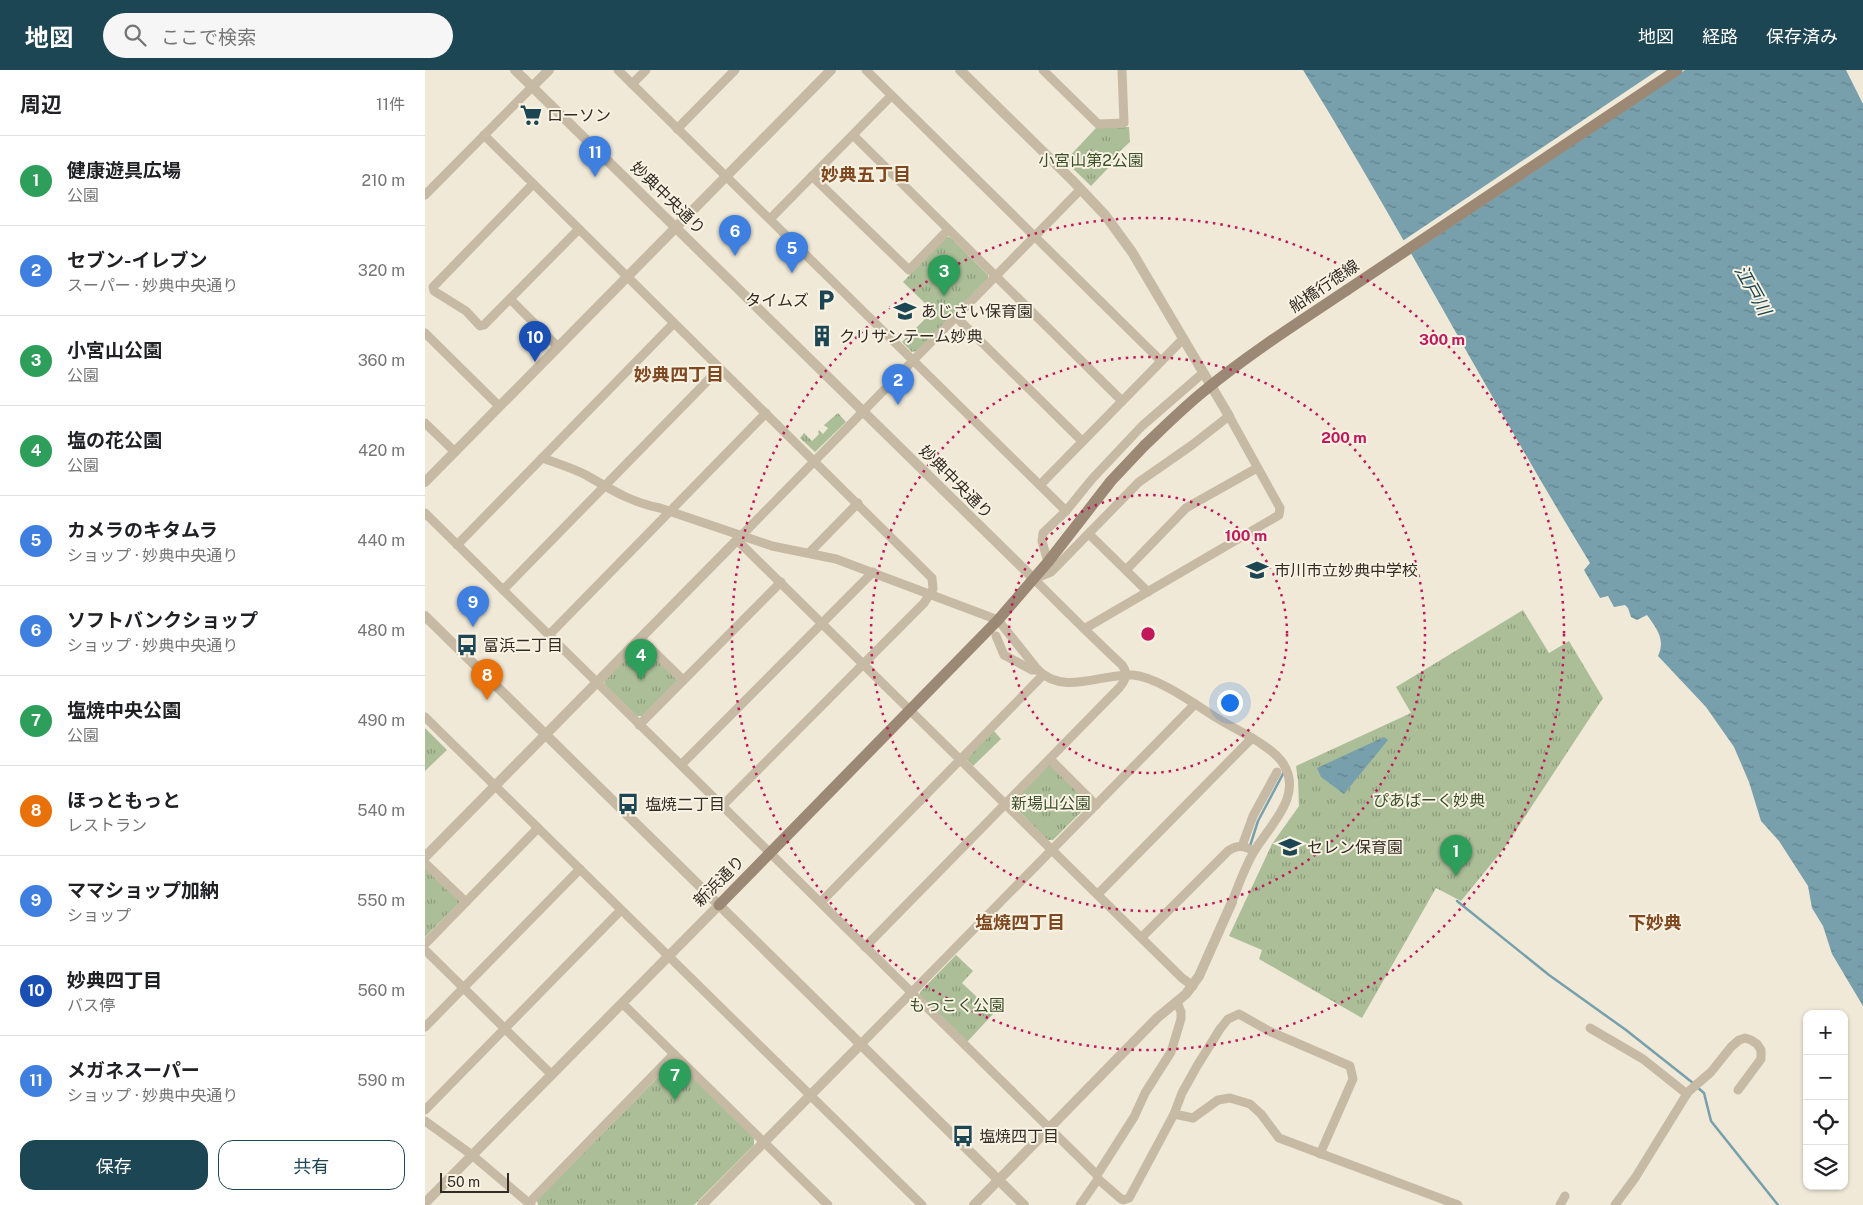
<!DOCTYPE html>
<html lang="ja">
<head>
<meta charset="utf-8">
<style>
	body { margin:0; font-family:"Public Sans","Noto Sans JP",sans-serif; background:#f6f6f6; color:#202124 }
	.controls { position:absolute; right:15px; bottom:15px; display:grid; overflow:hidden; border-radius:10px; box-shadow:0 1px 4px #0004 }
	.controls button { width:45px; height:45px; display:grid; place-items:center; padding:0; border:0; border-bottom:1px solid #e0e0e0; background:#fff; color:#202124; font:25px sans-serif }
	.scale { position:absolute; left:15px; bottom:12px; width:69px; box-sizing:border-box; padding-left:5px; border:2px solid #332c25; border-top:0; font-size:14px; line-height:18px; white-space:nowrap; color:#332c25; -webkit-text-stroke:4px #f8f2e3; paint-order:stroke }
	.you { position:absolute; left:804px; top:632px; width:18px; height:18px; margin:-12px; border:4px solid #fff; border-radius:50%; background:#1a73e8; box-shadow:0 0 0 8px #1a73e833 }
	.badge { display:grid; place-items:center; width:32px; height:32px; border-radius:50%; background:#1c4653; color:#fff; font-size:16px; font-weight:700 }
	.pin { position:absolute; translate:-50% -41px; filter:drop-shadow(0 1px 2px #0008) }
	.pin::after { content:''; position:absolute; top:26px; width:18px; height:15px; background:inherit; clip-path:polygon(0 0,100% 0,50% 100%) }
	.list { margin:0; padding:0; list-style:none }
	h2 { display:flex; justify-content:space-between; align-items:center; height:65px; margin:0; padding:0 20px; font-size:21px }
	h2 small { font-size:16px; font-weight:400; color:#757577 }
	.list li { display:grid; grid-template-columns:32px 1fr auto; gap:15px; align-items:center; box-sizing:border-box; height:90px; padding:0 20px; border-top:1px solid #e0e0e0 }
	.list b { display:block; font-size:19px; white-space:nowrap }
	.list p { margin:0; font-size:16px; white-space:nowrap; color:#757577 }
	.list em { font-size:16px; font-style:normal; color:#757577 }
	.actions { display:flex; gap:10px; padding:15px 20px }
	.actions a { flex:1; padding:11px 0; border:1px solid #1c4653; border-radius:15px; text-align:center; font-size:18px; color:#1c4653 }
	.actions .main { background:#1c4653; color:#fff }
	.icon { flex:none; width:28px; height:28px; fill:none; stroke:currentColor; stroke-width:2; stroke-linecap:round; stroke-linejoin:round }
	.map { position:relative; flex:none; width:1438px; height:1135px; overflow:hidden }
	header { display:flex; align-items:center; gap:30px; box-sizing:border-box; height:70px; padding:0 25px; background:#1c4653; color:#fff }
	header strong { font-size:24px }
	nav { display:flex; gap:28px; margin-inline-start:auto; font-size:18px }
	.search { width:350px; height:45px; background:#f6f6f6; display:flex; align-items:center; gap:12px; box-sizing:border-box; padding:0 18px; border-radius:28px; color:#757577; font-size:19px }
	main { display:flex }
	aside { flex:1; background:#fff }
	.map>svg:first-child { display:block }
</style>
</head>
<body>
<header>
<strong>地図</strong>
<div class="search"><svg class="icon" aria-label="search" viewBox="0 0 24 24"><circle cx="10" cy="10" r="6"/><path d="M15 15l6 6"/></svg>ここで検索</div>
<nav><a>地図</a><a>経路</a><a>保存済み</a></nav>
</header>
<main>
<aside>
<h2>周辺<small>11件</small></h2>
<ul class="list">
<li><span class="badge" style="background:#2e9e5b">1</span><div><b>健康遊具広場</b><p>公園</p></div><em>210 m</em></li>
<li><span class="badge" style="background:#3f7fe0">2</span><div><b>セブン-イレブン</b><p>スーパー · 妙典中央通り</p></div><em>320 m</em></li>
<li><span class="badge" style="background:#2e9e5b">3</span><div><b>小宮山公園</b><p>公園</p></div><em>360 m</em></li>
<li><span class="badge" style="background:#2e9e5b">4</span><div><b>塩の花公園</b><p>公園</p></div><em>420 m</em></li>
<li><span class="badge" style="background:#3f7fe0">5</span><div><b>カメラのキタムラ</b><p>ショップ · 妙典中央通り</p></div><em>440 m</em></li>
<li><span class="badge" style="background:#3f7fe0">6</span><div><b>ソフトバンクショップ</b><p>ショップ · 妙典中央通り</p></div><em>480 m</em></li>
<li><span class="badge" style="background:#2e9e5b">7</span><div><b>塩焼中央公園</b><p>公園</p></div><em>490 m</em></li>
<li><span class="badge" style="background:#e8710a">8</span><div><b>ほっともっと</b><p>レストラン</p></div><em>540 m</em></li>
<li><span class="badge" style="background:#3f7fe0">9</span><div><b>ママショップ加納</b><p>ショップ</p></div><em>550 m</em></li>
<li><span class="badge" style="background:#1a4fb4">10</span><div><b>妙典四丁目</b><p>バス停</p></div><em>560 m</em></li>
<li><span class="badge" style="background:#3f7fe0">11</span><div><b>メガネスーパー</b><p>ショップ · 妙典中央通り</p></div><em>590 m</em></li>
</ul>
<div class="actions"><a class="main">保存</a><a>共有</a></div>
</aside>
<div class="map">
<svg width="1438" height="1135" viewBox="0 0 1438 1135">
	<defs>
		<pattern id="park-tufts" width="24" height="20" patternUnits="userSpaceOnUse" patternTransform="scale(1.25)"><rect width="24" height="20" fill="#abbe98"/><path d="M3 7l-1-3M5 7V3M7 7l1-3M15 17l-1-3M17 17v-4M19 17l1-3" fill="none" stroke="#8c9b7c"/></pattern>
		<pattern id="water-ripples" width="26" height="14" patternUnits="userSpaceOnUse" patternTransform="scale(1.25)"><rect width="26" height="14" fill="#77a0ac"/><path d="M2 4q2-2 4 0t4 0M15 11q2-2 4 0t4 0" fill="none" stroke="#62838c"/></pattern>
	</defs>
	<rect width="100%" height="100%" fill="#f0e9d7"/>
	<g fill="url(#park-tufts)">
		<path d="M704,57l1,15 -20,18 3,3 -22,23 -26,-25 31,-33z"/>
		<path d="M521,167h4l38,38v4l-71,72 -5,1 -10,-10 31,-31 -30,-29z"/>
		<path d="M413,343l8,9 -31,30 -15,-14 4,-5 8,8 7,-7 -1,-2 1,-2 4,4 5,-6 -4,-3z"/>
		<path d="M1098,540l26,43 20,-12 34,57 -98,149 -44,54 -25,-13 -74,130 -103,-59 3,-9 -33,-14 43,-92 27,-38 -1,-25 -2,-15 115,-53 -15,-26z"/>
		<path d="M215,574l4,1 33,32v4l-35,35h-5l-32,-31 -1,-5z"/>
		<path d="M0,658l22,22 -22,21z"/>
		<path d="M568,660l8,9 -28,27 -6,-6v-4z"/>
		<path d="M623,695h5l35,35v5l-35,35h-6l-33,-34 -1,-4z"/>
		<path d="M0,797l34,32v4l-34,34z"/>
		<path d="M531,885l17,16 -11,12 32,30 -27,29 -47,-45v-5z"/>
		<path d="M248,992h4l77,76v7l-60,60h-156l-1,-5z"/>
	</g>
	<g fill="url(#water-ripples)">
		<path d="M878,0h543l17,34v902l-31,-52 -9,-28 -11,-18 -4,-22 -29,-45 -18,-20 -12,-39 -15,-35 -28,-40 -48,-51c8,-17 -2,-28 -11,-41l-10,5 -6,-3 -3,-9 -3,-3 -11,2 -6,-11 -8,2 -16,-28 6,-7c-99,-162 -187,-331 -287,-493z"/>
		<path d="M959,667l4,3 -44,54 -23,-17 -4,-9z"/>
	</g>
	<path fill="#f0e9d7" d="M1233,0h27l-276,185 -8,-13z"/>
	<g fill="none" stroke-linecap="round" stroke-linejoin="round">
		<g stroke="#77a0ac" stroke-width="2.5">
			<path d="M825,776l8,-25 26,-49"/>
			<path d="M1032,831l92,74 77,55 67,53"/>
			<path d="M1272,1017l7,6 7,28 67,84"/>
		</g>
		<g stroke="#c7baa4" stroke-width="9">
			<path d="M193,0l448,441"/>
			<path d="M441,0l295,291"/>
			<path d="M618,0l55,54 26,-1 -2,-53"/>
			<path d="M207,14l14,-14"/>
			<path d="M252,59l58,-59"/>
			<path d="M59,65l448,443 1,11 -9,14 -202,203"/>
			<path d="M428,65l269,266"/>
			<path d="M387,106l97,94 39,-40"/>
			<path d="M108,114l-100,103 1,4 32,20 14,15 4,-1 95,-96"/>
			<path d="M0,125l107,-108"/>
			<path d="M345,149l121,-123"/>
			<path d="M85,229l48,48"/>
			<path d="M531,247l126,124"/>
			<path d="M0,263l74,73"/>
			<path d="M0,353l30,29"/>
			<path d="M117,388c14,5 30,10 44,17 26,15 44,27 74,33l112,38 64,13 162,61 40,50c26,26 64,3 95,5 25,2 63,30 84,43 19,12 52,26 65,44 23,32 -12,63 -27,88 -10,16 -16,34 -23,52"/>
			<path d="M615,415l143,-146"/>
			<path d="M0,443l672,662"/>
			<path d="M664,464l59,58"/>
			<path d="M316,466l340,-347"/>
			<path d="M312,470l445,438 11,8"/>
			<path d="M32,475l217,-222"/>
			<path d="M384,483l49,-50"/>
			<path d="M623,492l-6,-21 1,-8 23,-22 26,-32 50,-53 61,-53"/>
			<path d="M701,500l60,-62 71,-40"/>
			<path d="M78,520l216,-221"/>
			<path d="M124,565l217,-222"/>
			<path d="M571,566l8,19 28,15h6"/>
			<path d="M215,568l43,42"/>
			<path d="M0,647l497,488"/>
			<path d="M214,655l142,-143"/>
			<path d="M625,689l46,46"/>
			<path d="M256,695l192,-193"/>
			<path d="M817,776l11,-30 24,-44"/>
			<path d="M0,793l41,39"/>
			<path d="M673,824l154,-156"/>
			<path d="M396,832l222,-227"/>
			<path d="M717,867l86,-86c10,-7 16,-5 26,0"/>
			<path d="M0,874l113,-116"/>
			<path d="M440,877l254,-259c6,-7 10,-14 3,-23 -30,-28 -59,-57 -88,-86l17,-7 88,-90 53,-37 37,-29 51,92 -1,7 -195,114"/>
			<path d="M0,880l127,125"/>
			<path d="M197,933l206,202"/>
			<path d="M0,957l155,-158"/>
			<path d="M1165,958l53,31 44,35"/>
			<path d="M436,974l334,-340"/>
			<path d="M0,1040l196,-200"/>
			<path d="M749,1044l19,4 25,-18 12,-2 20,6 11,10 18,24 179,67"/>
			<path d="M0,1051l47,34 59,50"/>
			<path d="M673,1109l22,19 3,2 6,-2 45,-84 8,-21 15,-27 23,-37 8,-10 11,-5 32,18 79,34 3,13 -33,75"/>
			<path d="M104,1133l145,-149"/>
			<path d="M655,1135l18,-26 -1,-4 37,-58 11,-24 26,-41 10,-33v-7l-4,-10"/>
			<path d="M1135,1135l5,-9"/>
			<path d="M1190,1135l20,-27 53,-86 23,-20 20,-25 8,-7 6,-2 6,2 6,4 4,6v9l-23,31"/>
		</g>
		<g stroke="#c7baa4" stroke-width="10">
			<path d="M90,0l519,509"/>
			<path d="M535,0l113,111 32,34 27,37 97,164"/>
			<path d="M107,17l17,-17"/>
			<path d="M0,412l406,-412"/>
			<path d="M0,546l599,589"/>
			<path d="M0,787l316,-321"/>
			<path d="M0,1133l294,-298"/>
			<path d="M277,1135l159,-161"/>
			<path d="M549,1135l183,-187 29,-24 13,-18 33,-74"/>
		</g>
		<g stroke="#9b8975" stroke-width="11">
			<path d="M922,220l330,-220"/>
			<path d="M294,835l279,-285 50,-58 63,-81 34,-36"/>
		</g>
		<path stroke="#9b8975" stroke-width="11" d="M720,375c19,-18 38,-37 59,-54 45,-37 95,-69 143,-101"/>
	</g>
	<g fill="none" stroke="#c2185b" stroke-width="2.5" stroke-dasharray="2.5 5">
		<circle cx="723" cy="564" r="139"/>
		<circle cx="723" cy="564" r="277"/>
		<circle cx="723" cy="564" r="416"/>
	</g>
	<defs>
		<g id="supermarket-bare" transform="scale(1.725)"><path d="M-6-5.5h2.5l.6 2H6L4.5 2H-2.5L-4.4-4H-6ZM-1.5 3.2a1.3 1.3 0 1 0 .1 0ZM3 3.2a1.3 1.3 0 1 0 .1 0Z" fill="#1c4653" stroke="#f8f2e3" stroke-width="2.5" paint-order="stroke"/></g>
		<g id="parking-bare" transform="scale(1.725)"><path d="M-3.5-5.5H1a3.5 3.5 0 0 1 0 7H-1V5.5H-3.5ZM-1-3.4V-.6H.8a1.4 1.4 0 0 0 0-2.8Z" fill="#1c4653" stroke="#f8f2e3" stroke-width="2.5" paint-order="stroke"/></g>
		<g id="school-bare" transform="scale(1.725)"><path d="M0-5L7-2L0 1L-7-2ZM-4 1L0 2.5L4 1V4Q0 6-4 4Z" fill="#1c4653" stroke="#f8f2e3" stroke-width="2.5" paint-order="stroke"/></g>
		<g id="building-bare" transform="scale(1.725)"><path d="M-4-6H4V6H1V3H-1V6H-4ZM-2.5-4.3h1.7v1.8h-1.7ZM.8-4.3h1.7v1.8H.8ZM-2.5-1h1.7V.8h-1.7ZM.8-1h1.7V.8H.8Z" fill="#1c4653" stroke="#f8f2e3" stroke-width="2.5" paint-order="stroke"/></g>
		<g id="bus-bare" transform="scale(1.725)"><path d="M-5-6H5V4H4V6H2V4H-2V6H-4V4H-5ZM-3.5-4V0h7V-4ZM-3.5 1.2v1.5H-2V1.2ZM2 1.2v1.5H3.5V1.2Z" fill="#1c4653" stroke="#f8f2e3" stroke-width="2.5" paint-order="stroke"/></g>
	</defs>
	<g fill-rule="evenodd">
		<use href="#supermarket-bare" x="106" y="45"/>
		<use href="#parking-bare" x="401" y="230"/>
		<use href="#school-bare" x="480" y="241"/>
		<use href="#building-bare" x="397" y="266"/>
		<use href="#school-bare" x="832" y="500"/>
		<use href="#bus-bare" x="42" y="575"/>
		<use href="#bus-bare" x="203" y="734"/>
		<use href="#school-bare" x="865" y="777"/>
		<use href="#bus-bare" x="538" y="1066"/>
	</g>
	<g text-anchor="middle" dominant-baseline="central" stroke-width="4" stroke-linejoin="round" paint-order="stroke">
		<g font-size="16" fill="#332c25" stroke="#f8f2e3" text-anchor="start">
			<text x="122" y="45">ローソン</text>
			<text x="384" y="230" text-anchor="end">タイムズ</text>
			<text x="496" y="241">あじさい保育園</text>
			<text x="414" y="266">クリサンテーム妙典</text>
			<text x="849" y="500">市川市立妙典中学校</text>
			<text x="58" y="575">富浜二丁目</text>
			<text x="220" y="734">塩焼二丁目</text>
			<text x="882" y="777">セレン保育園</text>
			<text x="554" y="1066">塩焼四丁目</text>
		</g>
		<g font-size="16" fill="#3b502a" stroke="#f8f2e3">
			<text x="666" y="90">小宮山第2公園</text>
			<text x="1004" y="730">ぴあぱーく妙典</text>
			<text x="626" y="733">新場山公園</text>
			<text x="532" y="935">もっこく公園</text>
		</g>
		<g font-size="16" fill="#332c25" stroke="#f8f2e3">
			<text transform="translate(243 128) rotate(44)">妙典中央通り</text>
			<text transform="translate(899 216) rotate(-34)">船橋行徳線</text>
			<text transform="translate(531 412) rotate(45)">妙典中央通り</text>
			<text transform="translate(294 811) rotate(-45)">新浜通り</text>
		</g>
		<g font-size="18" font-weight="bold" fill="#7f4821" stroke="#f8f2e3">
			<text x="441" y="104">妙典五丁目</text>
			<text x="254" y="304">妙典四丁目</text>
			<text x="595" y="852">塩焼四丁目</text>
			<text x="1230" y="852">下妙典</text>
		</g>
		<g font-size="18" font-style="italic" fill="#1c4653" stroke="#f8f2e3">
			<text transform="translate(1328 220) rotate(61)">江戸川</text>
		</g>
	</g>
	<circle cx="723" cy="564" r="8" fill="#c2185b" stroke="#f8f2e3" stroke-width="2.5"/>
	<g font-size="15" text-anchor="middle" font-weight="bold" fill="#c2185b" stroke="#f8f2e3" stroke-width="4" stroke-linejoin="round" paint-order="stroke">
		<text x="1017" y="275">300 m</text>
		<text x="919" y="373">200 m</text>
		<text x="821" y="471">100 m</text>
	</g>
</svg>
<div class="controls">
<button>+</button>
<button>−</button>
<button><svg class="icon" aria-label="locate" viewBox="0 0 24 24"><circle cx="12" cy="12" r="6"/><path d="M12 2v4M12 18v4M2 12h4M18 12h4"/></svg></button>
<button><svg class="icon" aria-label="layers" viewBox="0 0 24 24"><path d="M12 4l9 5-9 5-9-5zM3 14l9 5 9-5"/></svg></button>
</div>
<div class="scale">50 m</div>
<div class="you"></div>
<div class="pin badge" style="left:1031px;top:806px;background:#2e9e5b">1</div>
<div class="pin badge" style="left:473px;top:335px;background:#3f7fe0">2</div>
<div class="pin badge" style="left:519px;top:226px;background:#2e9e5b">3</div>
<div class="pin badge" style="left:216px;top:610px;background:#2e9e5b">4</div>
<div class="pin badge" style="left:367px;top:203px;background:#3f7fe0">5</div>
<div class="pin badge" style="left:310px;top:186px;background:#3f7fe0">6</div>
<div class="pin badge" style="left:250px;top:1030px;background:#2e9e5b">7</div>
<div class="pin badge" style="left:62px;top:630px;background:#e8710a">8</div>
<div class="pin badge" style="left:48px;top:557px;background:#3f7fe0">9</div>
<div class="pin badge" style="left:110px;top:292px;background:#1a4fb4">10</div>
<div class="pin badge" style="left:170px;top:107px;background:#3f7fe0">11</div>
</div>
</main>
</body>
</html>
